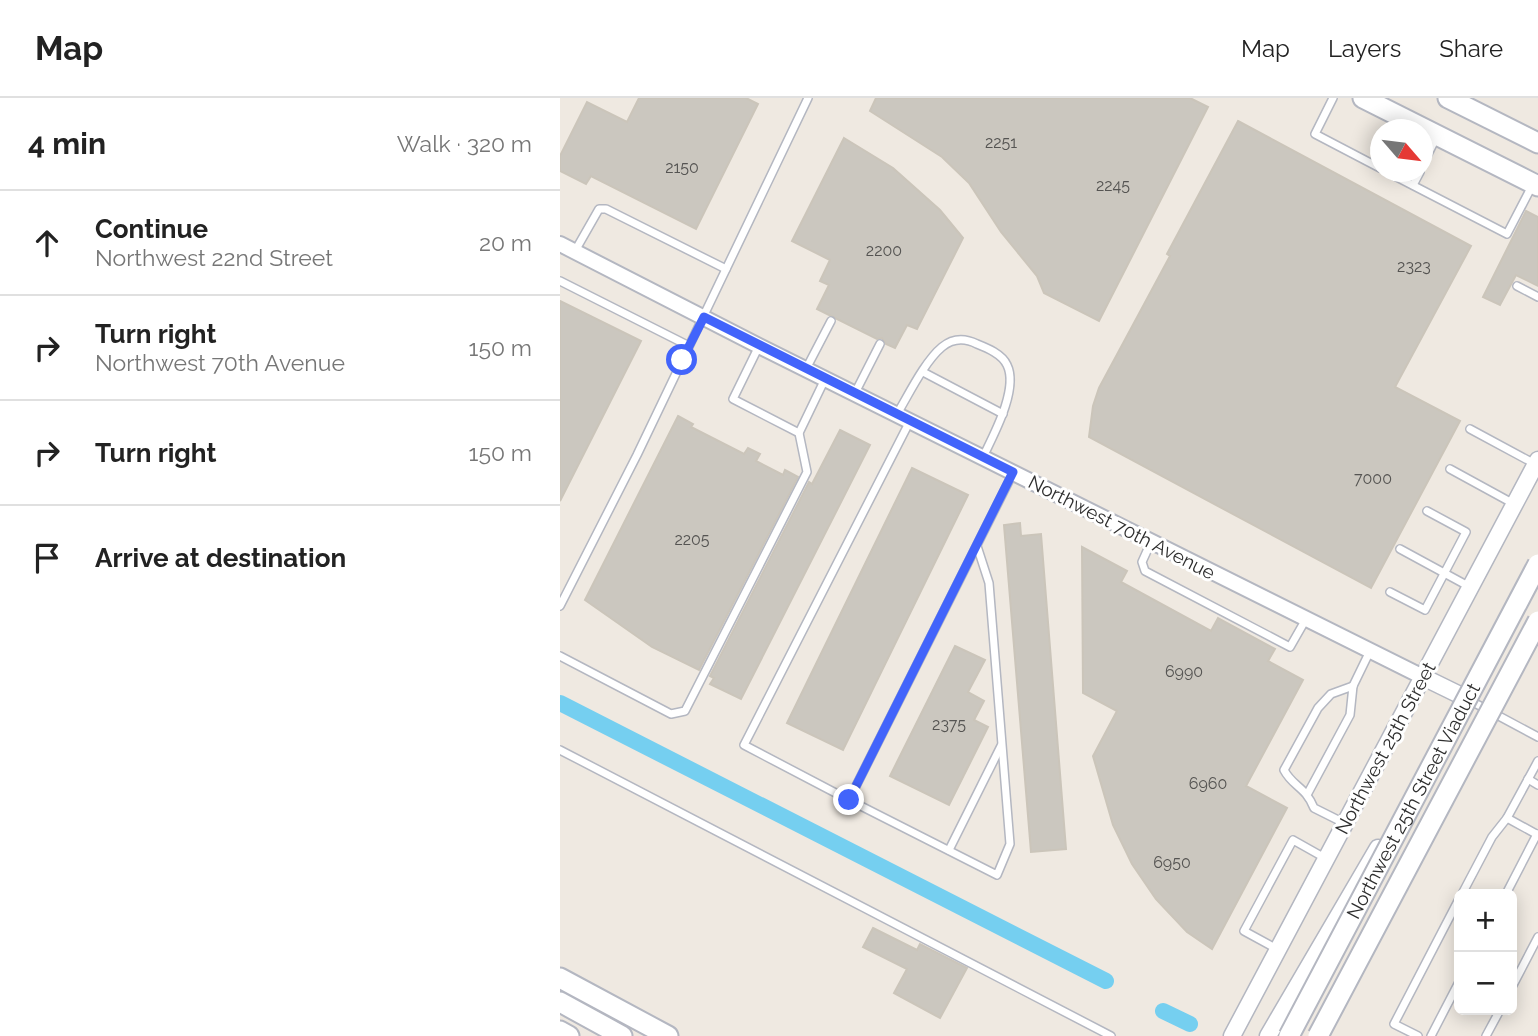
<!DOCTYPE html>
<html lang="en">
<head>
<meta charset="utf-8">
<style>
	body { margin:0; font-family:Raleway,sans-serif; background:#f6f6f6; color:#222 }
	.controls { position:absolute; right:21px; bottom:21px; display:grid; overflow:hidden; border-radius:10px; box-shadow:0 4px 18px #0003 }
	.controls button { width:63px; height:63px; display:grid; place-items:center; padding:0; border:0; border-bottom:2px solid #e0e0e0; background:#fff; color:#222; font:35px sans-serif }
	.compass { position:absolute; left:810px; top:21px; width:63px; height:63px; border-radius:50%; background:#fff; box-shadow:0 4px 18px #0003; rotate:118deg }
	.stop { position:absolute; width:21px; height:21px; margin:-16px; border:5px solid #4264fb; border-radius:50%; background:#fff }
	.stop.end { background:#4264fb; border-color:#fff; box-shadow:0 2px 7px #0008 }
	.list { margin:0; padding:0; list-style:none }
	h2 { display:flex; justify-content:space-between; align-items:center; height:91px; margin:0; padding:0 28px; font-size:30px }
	h2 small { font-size:23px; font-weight:400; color:#767676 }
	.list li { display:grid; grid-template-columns:46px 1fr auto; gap:21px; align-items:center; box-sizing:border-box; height:105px; padding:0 28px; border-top:2px solid #e0e0e0 }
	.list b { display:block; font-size:26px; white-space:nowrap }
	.list p { margin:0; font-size:23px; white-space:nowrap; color:#767676 }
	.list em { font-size:23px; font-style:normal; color:#767676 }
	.icon { flex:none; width:38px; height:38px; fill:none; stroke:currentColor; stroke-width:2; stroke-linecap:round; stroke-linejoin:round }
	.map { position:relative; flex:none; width:978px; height:938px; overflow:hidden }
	header { display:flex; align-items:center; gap:42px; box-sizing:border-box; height:98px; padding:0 35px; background:#fff; border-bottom:2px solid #e0e0e0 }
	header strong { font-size:33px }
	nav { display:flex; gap:38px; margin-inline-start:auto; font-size:24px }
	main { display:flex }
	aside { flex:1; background:#fff }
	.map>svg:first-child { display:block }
</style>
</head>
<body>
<header>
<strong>Map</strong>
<nav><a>Map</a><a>Layers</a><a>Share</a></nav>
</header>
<main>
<aside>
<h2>4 min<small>Walk · 320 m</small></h2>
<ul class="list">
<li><svg class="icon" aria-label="ahead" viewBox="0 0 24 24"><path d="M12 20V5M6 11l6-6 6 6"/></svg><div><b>Continue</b><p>Northwest 22nd Street</p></div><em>20 m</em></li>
<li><svg class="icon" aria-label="right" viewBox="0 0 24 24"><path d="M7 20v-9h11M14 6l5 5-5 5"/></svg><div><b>Turn right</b><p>Northwest 70th Avenue</p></div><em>150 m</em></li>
<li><svg class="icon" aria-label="right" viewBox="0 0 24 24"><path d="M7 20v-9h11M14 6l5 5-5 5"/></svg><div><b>Turn right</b></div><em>150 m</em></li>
<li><svg class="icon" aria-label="arrive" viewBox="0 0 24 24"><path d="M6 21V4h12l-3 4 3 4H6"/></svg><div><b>Arrive at destination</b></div></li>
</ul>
</aside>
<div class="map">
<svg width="978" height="938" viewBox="0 0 978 938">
	<rect width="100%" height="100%" fill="#efe9e1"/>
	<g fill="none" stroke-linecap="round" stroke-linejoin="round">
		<g stroke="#75cff0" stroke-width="16">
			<path d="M0,605l546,278"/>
			<path d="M603,913l27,13"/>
		</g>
	</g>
	<g fill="#cbc7bf" stroke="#cbc5ba" stroke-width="2">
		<path d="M79,0h107l12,6 -62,125 -105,-53 -5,8 -26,-13v-15l27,-54 40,20z"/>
		<path d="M316,0h314l18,9 -109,214 -55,-28 -7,-17 -36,-44 -32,-49 -27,-26 -72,-46z"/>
		<path d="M678,23l233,125 -76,141 65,34 -89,167 -282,-151 4,-31 6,-18 71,-132 -3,-2z"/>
		<path d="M284,40l49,30 47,42 23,28 -46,91 -10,-4 -12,23 -9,-4 -4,-6 -5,1 -60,-30 12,-24 -9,-4 10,-21 -38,-19z"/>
		<path d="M966,113l12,6v69l-22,-11 -16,30 -17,-8z"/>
		<path d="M0,203l81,40 -81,160z"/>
		<path d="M118,318l15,8 -2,3 53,27 4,-6 12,6 -4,7 27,14 2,-5 13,7 -99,193 -47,-23 -67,-47z"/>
		<path d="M280,332l30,15 -129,254 -31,-15 4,-6 -4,-2 99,-194 3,2z"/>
		<path d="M352,370l56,27 -125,255 -56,-27z"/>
		<path d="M460,425l1,13 20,-2 25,315 -35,3 -27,-327z"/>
		<path d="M522,449l45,24 -6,11 90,49 7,-13 57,31 -7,12 35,19 -57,106 41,22 -75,141 -25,-17 -31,-33 -24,-35 -19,-39 -20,-69 24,-45 -34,-18z"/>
		<path d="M395,548l30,14 -17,32 16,9 -10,19 14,7 -39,78 -59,-29z"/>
		<path d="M313,830l44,22 3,-6 47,24 -27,50 -46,-25 13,-24 -44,-22z"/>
	</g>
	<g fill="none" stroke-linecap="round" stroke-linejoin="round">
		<g stroke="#b4b7c1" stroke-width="10">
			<g id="service">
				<path d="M773,0l-18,36 65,34"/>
				<path d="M862,68l15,-30"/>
				<path d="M827,74l120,62 26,-50"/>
				<path d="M853,87l7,-13"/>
				<path d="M15,153l24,-42h7l120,60"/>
				<path d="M0,183l129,65"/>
				<path d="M957,188l21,11"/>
				<path d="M199,248l-26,53 66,34"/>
				<path d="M246,271l25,-48"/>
				<path d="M363,274l80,42"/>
				<path d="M295,295l25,-49"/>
				<path d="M337,316c12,-20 28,-53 45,-67 11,-9 23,-9 35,-3 10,4 25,10 30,21 12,24 -14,71 -24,92"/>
				<path d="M350,323l-166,324 105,55 164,-327"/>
				<path d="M910,331l65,35"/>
				<path d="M890,371l64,35"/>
				<path d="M591,444l-9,20 3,9 145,76 16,-28"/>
				<path d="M840,451l70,38"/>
				<path d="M830,494l35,18 41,-78 -39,-21"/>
				<path d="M0,508l77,-151 171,-357"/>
				<path d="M0,558l111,58 14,-3 122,-239 -8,-39 26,-54"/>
				<path d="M909,602l69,37"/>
				<path d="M0,652l551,286"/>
				<path d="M978,663l-31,57 31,17"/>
				<path d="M968,681l10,6"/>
				<path d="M748,695l42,-78 3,-29 17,-35"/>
				<path d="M289,702l148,75 13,-31 -21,-261 -12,-37"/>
				<path d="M784,725l-30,-15c-9,-22 -21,-21 -30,-38l34,-62 13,-14 22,-8"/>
				<path d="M389,752l52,-104"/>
				<path d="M902,796l30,-57 15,-19"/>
				<path d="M946,796l31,-60"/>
				<path d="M719,852l-35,-19 49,-91 32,18"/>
				<path d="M952,889l26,-50"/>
				<path d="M858,938l-24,-12 65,-125"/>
				<path d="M871,938l28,-54"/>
				<path d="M926,938l14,-26"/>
			</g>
		</g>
		<g stroke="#b4b7c1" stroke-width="18">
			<path id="minor" d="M0,146l199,102 664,331"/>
		</g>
		<g stroke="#b4b7c1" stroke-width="19">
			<g id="tertiary">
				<path d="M863,579l43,21"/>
				<path d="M672,938l306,-576"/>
				<path d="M708,938l110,-188"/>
			</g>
		</g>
		<g stroke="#b4b7c1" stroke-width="23">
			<g id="secondary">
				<path d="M803,0l175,88"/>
				<path d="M888,0l90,45"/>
				<path d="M0,880l108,58"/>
				<path d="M0,904l62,34"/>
				<path d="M0,933l9,5"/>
			</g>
		</g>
		<use href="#service" stroke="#fff" stroke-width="7"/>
		<use href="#minor" stroke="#fff" stroke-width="14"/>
		<use href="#tertiary" stroke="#fff" stroke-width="16"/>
		<use href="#secondary" stroke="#fff" stroke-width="19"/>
		<g stroke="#b4b7c1" stroke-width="23" stroke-linecap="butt">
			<g id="secondary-bridge">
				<path id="s1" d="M729,938l249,-472"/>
				<path d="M758,938l220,-415"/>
			</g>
		</g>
		<use href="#secondary-bridge" stroke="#fff" stroke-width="19"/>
	</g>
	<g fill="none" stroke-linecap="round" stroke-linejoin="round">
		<path stroke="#4264fb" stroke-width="9" d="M122,262l22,-43 309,155 -164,328"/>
	</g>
	<g text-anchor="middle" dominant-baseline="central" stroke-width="6" stroke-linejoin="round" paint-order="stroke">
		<g font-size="16" fill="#555452">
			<text x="441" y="44">2251</text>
			<text x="122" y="69">2150</text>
			<text x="553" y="87">2245</text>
			<text x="324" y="152">2200</text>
			<text x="854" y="168">2323</text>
			<text x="813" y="380">7000</text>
			<text x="132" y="441">2205</text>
			<text x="624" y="573">6990</text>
			<text x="389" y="626">2375</text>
			<text x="648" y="685">6960</text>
			<text x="612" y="764">6950</text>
		</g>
		<g font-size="19" fill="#2e2e2e" stroke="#fff">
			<text transform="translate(562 429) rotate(27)">Northwest 70th Avenue</text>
			<text transform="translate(825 650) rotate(-62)">Northwest 25th Street</text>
			<text stroke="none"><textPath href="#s1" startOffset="266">Northwest 25th Street Viaduct</textPath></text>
		</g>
	</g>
</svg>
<div class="controls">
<button>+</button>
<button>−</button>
</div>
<svg class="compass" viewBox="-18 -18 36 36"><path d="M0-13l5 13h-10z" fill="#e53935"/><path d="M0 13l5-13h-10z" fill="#767676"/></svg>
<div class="stop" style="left:122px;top:262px"></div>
<div class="stop end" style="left:289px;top:702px"></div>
</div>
</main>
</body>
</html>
